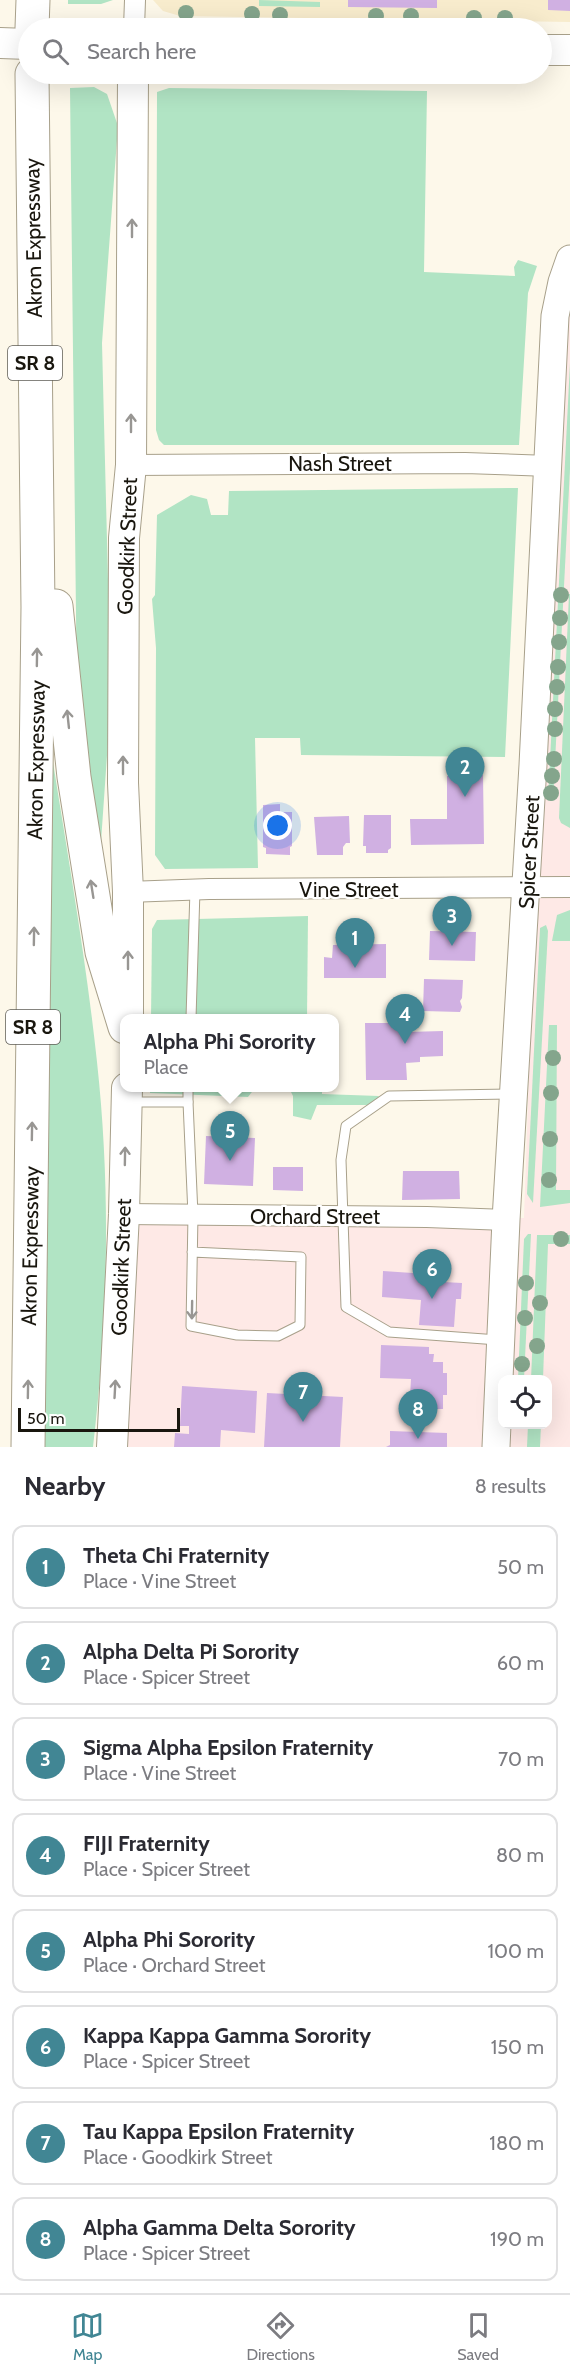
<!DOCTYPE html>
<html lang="en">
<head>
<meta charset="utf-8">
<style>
	body { margin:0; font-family:Cabin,sans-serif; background:#f2f2f3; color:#2b2b33 }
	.controls { position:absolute; right:18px; bottom:18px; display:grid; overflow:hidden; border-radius:12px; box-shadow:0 6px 24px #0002 }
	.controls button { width:54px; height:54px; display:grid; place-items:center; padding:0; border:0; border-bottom:2px solid #e1e1e2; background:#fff; color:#2b2b33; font:30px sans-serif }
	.scale { position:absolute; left:18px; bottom:15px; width:162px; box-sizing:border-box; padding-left:6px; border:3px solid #19160e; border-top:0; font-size:16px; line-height:21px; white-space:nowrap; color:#19160e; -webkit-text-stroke:4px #fff; paint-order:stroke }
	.you { position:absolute; left:278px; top:826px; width:21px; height:21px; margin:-15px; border:4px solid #fff; border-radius:50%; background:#1a73e8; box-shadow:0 0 0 9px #1a73e833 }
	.badge { display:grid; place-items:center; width:39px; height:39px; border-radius:50%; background:#418694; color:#fff; font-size:20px; font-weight:700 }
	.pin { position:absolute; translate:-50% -50px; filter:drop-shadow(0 2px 3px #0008) }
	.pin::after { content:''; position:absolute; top:32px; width:21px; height:18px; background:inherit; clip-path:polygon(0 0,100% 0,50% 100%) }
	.popup { position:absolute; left:120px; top:1014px; width:219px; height:78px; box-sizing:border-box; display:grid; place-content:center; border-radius:12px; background:#fff; filter:drop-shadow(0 2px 4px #0005); font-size:20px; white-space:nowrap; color:#7c7c81 }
	.popup b { font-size:22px; color:#2b2b33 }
	.popup::after { content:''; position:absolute; left:50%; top:100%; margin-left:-12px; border:12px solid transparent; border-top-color:#fff }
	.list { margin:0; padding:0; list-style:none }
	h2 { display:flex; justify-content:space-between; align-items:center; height:78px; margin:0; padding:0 24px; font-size:26px }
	h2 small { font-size:20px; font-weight:400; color:#7c7c81 }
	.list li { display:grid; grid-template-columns:39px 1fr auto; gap:18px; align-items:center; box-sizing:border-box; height:84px; margin:0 12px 12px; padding:0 12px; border:2px solid #e1e1e2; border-radius:12px }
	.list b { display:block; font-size:22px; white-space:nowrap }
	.list p { margin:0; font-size:20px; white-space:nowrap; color:#7c7c81 }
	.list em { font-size:20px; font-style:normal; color:#7c7c81 }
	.icon { flex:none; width:33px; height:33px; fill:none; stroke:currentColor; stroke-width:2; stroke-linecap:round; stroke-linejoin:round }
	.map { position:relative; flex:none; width:570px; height:1447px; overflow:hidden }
	.search { position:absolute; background:#fff; box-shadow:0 6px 24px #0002; left:18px; right:18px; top:18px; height:66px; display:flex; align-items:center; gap:15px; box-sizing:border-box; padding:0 21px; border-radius:33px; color:#7c7c81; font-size:22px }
	.sheet { height:846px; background:#fff }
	nav { display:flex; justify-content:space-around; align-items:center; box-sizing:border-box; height:84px; border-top:2px solid #e1e1e2; background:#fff; font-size:16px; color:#7c7c81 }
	nav a { display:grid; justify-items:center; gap:3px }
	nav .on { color:#418694 }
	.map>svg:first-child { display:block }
</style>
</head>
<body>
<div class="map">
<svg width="570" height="1447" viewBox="0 0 570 1447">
	<rect width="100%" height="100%" fill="#fdf8ea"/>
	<path fill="#f8eccd" d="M153,0h417v22l-390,-6 -17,-5z"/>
	<path fill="#fee9e6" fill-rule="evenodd" d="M570,267v1180h-454l3,-236 405,7 12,-349zM502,1380h46v44h-46z"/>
	<g fill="#b1e4c4">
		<path d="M68,0h45l-12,4h-33z"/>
		<path d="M259,0l61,2v5l-61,-1z"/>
		<path d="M94,87l13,7 11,32 -16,217 9,355 -13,187 -21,-182 -7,-615z"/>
		<path d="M169,88l258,3 -3,181 91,4 -1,-9 4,-7 19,6 -9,27 -9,152h-355l-5,-5 -3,-10 1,-338z"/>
		<path d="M570,363v106l-17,332 -5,-1z"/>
		<path d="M518,488l-13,269 -204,-2 -1,-17h-45l3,130 -93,1 -10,-14 1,-207 -4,-49 3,-4 2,-80 34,-20 16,4 4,16h17l1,-24z"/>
		<path d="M569,594h1v234l-9,-5 -2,-5z"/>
		<path d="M52,756c16,101 34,203 45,306 14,128 11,257 -4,385h-53z"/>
		<path d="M570,910v31h-18l5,-26z"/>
		<path d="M308,916l-1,102h-156l1,-89 5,-9z"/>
		<path d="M546,925l2,6 -15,272 -6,-9 13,-266z"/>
		<path d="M549,1025h8l-1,165h14v13l-30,4z"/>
		<path d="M150,1088h105l-7,9 -98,-4z"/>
		<path d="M289,1088h33v6l57,2 -5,9h-57l-6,15 -18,-4v-20z"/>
		<path d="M528,1234h3l-7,145h-6l6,-140z"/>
		<path d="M537,1235h33v9h-22l-5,135 -12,1z"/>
		<path d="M528,1425h13l-1,22h-13z"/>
	</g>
	<g fill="#d0b0e2">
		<path d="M348,0h89v8l-89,-1z"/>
		<path d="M548,0h22v11l-22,-1z"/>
		<path d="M483,775l1,69 -73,1 -1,-26h37v-43z"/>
		<path d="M280,804v8h12v34l-2,1v8l-24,-1v-6l-3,-1v-42z"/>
		<path d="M364,815h27v33l-3,2v3h-22v-7h-3z"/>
		<path d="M349,816l1,27h-4l-3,4v8h-26l-3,-38z"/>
		<path d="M430,931l46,1 -1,29 -46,-1z"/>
		<path d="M386,944v34h-62v-21l8,1 1,-13z"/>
		<path d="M424,979l39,1 -1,18 -2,3 2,6 -2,5 -37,-1z"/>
		<path d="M365,1023h42v9l36,-1v25l-23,1v5l-14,1 1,17h-41z"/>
		<path d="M206,1136l49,2 -2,48 -49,-2z"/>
		<path d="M273,1167h30v24l-30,-1z"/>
		<path d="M403,1171h56l1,28 -58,1z"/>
		<path d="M383,1271l59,4 1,7 19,1 -1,16h-5l-2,28 -35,-2 2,-25 -39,-3z"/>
		<path d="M381,1345l48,2v7h5l-1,8h10v11h4v22h-4v14h-20v-13h-13l1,-17 -31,-1z"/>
		<path d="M182,1386l75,5 -2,42 -34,-3 -1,17h-46l1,-14 14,1v-8h-9z"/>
		<path d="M267,1393l76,4 -3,50h-76z"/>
		<path d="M390,1431l57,2v14h-61l4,-2z"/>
	</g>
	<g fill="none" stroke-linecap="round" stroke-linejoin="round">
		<g stroke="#a8a08a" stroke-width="11">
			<g id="lane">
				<path d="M191,1018l4,-128"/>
				<path d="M130,1102h58l5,113 -2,111 46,9 41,1 22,-11 1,-68 -109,-5"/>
				<path d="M188,1102v-14"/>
				<path d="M498,1340l-109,-8 -43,-25 -5,-147 5,-34 43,-30 121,-2"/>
			</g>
		</g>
		<g stroke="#a8a08a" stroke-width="22">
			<g id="street">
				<path d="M134,28l1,-28"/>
				<path d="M131,465l334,-2 84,3"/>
				<path d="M128,892l81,-3 361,-2"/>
				<path d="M124,1214l303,3 79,3"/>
			</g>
		</g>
		<g stroke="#a8a08a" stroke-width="29">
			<path id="secondary" d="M496,1447l10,-227 27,-455 22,-449 7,-34 8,-23"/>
		</g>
		<g stroke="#a8a08a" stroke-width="32">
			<g id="primary">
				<path d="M0,43l28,1"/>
				<path d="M542,50h28"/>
				<path d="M128,1018v-126l-5,-109 1,-245 7,-73 2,-391"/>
				<path d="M112,1447l12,-233 3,-126"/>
			</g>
		</g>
		<g stroke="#a8a08a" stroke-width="35">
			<g id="highway">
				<path d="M32,28l1,-28"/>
				<path d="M56,606l18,171 28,175 23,75"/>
				<path d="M28,1447l10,-840 -6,-533"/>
			</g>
		</g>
		<use href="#lane" stroke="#fff" stroke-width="9"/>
		<use href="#street" stroke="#fff" stroke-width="20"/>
		<use href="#secondary" stroke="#fff" stroke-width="27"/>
		<use href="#primary" stroke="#fff" stroke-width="30"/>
		<use href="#highway" stroke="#fff" stroke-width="33"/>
	</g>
	<g fill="#84a58c">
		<circle cx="186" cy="13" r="8"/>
		<circle cx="252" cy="14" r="8"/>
		<circle cx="280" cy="15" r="8"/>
		<circle cx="376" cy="16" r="8"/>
		<circle cx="411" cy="16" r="8"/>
		<circle cx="474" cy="18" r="8"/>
		<circle cx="505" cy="18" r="8"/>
		<circle cx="561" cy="595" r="8"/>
		<circle cx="560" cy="618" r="8"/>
		<circle cx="559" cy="642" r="8"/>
		<circle cx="558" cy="667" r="8"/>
		<circle cx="557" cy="687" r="8"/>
		<circle cx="555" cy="709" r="8"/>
		<circle cx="555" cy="729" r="8"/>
		<circle cx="554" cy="759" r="8"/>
		<circle cx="552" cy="776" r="8"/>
		<circle cx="551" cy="793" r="8"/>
		<circle cx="553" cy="1058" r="8"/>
		<circle cx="551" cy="1093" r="8"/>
		<circle cx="550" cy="1139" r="8"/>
		<circle cx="549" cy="1180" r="8"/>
		<circle cx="561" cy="1239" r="8"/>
		<circle cx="526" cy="1283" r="8"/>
		<circle cx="540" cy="1303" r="8"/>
		<circle cx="525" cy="1318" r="8"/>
		<circle cx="537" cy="1346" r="8"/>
		<circle cx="522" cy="1364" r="8"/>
	</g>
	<defs><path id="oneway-shaft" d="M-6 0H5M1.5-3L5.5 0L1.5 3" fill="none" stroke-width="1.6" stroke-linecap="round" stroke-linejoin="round" transform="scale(1.5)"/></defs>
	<g stroke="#989693">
		<use href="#oneway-shaft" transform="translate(132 228) rotate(-90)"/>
		<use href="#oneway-shaft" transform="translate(131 423) rotate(-90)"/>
		<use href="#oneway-shaft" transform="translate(37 657) rotate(-89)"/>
		<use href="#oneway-shaft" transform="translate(68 719) rotate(-96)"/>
		<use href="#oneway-shaft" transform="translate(123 765) rotate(-90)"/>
		<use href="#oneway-shaft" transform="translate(92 889) rotate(-99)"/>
		<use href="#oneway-shaft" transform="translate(34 936) rotate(-89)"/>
		<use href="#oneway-shaft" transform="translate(128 960) rotate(-90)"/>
		<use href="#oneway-shaft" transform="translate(32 1131) rotate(-89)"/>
		<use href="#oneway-shaft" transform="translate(125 1156) rotate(-89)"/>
		<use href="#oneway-shaft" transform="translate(192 1310) rotate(91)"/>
		<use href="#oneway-shaft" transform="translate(28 1389) rotate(-89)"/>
		<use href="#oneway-shaft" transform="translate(115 1389) rotate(-87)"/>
	</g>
	<g text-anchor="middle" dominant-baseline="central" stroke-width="4.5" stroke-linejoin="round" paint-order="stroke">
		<g fill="#fff" stroke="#5e5c56" stroke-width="1.5">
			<rect x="8" y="346" width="54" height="34" rx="4.5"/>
			<rect x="6" y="1010" width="54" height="34" rx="4.5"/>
		</g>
		<g font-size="20" font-weight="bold" fill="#19160e">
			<text x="35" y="363">SR 8</text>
			<text x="33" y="1027">SR 8</text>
		</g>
		<g font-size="21" fill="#19160e" stroke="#fff">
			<text transform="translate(33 238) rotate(-91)">Akron Expressway</text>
			<text x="340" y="463">Nash Street</text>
			<text transform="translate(127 546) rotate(-88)">Goodkirk Street</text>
			<text transform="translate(36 760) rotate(-89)">Akron Expressway</text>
			<text transform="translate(529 852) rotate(-87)">Spicer Street</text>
			<text x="349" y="889">Vine Street</text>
			<text x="315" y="1216">Orchard Street</text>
			<text transform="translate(30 1246) rotate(-89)">Akron Expressway</text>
			<text transform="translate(121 1267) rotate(-88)">Goodkirk Street</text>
		</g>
	</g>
</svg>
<div class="controls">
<button><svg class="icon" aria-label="locate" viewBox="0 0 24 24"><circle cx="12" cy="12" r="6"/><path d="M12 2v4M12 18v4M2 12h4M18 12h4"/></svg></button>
</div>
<div class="scale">50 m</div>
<div class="you"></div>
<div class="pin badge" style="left:355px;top:968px">1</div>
<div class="pin badge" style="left:465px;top:797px">2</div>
<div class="pin badge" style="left:452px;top:946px">3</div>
<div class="pin badge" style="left:405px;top:1044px">4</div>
<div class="pin badge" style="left:230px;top:1161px">5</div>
<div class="popup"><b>Alpha Phi Sorority</b>Place</div>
<div class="pin badge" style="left:432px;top:1299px">6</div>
<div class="pin badge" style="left:303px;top:1422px">7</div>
<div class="pin badge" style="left:418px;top:1439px">8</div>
<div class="search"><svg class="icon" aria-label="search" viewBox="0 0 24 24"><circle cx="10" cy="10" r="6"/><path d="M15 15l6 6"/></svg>Search here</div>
</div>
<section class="sheet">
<h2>Nearby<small>8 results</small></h2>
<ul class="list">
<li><span class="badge">1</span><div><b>Theta Chi Fraternity</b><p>Place · Vine Street</p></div><em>50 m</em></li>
<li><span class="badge">2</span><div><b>Alpha Delta Pi Sorority</b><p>Place · Spicer Street</p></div><em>60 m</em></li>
<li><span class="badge">3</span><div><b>Sigma Alpha Epsilon Fraternity</b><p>Place · Vine Street</p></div><em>70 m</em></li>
<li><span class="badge">4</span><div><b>FIJI Fraternity</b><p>Place · Spicer Street</p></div><em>80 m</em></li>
<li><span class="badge">5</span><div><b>Alpha Phi Sorority</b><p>Place · Orchard Street</p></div><em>100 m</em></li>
<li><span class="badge">6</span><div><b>Kappa Kappa Gamma Sorority</b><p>Place · Spicer Street</p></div><em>150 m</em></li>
<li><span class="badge">7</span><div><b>Tau Kappa Epsilon Fraternity</b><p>Place · Goodkirk Street</p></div><em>180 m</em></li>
<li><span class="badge">8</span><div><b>Alpha Gamma Delta Sorority</b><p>Place · Spicer Street</p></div><em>190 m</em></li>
</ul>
</section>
<nav>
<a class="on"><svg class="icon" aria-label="map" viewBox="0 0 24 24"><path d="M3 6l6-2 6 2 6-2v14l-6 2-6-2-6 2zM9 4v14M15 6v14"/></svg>Map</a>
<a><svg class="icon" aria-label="directions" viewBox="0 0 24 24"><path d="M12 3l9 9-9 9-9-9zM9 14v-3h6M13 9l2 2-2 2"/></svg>Directions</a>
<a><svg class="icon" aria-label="saved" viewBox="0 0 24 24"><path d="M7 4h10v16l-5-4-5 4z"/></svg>Saved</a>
</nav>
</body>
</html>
